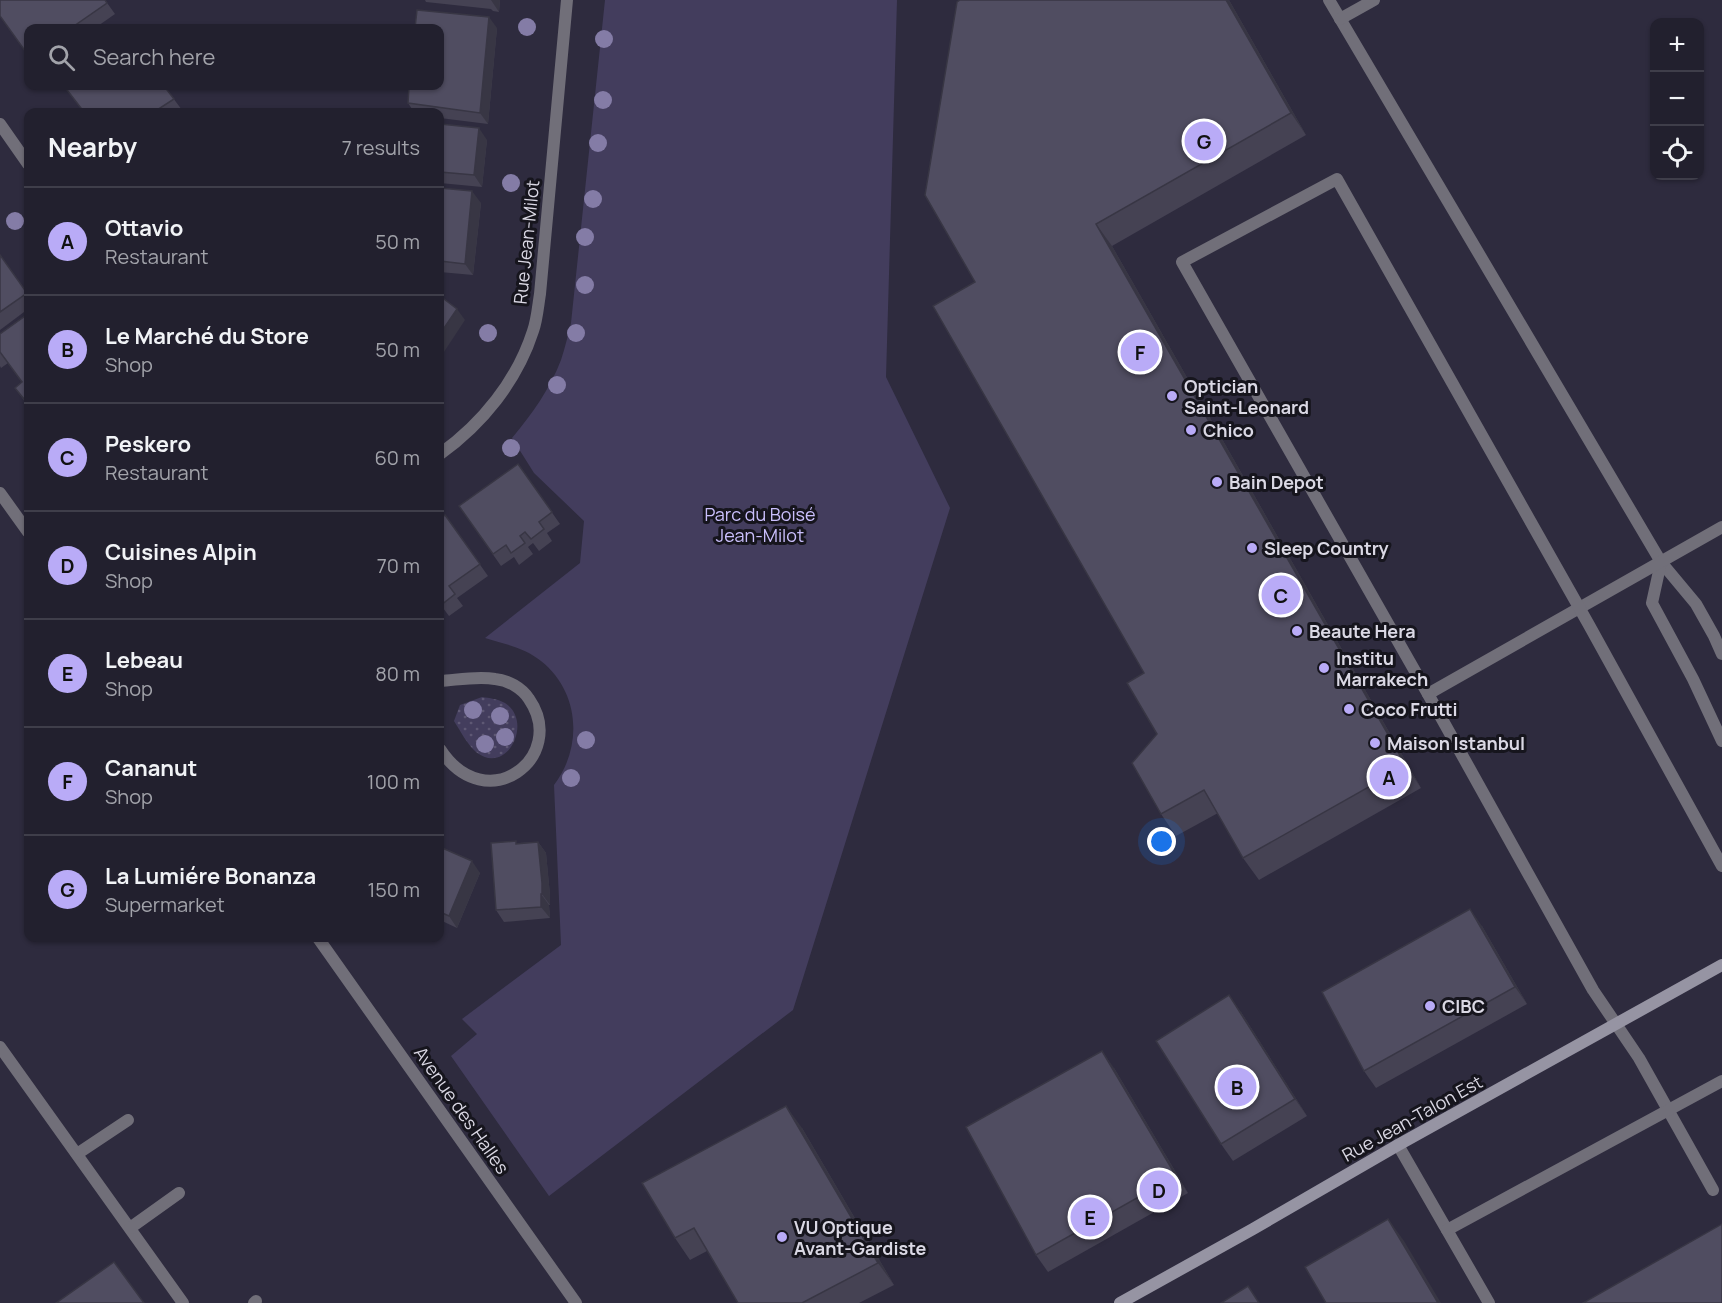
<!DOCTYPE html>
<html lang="en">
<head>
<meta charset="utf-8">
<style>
	body { margin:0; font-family:Manrope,sans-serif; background:#2e2d3a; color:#f1f3f6 }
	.controls { position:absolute; right:18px; top:18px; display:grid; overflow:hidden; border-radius:12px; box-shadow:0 2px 4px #0004 }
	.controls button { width:54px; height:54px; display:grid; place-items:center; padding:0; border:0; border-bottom:2px solid #3f3e4a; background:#22202e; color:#f1f3f6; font:30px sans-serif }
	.you { position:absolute; left:1162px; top:842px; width:21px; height:21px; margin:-15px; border:4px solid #fff; border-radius:50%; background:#1a73e8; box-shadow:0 0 0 9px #1a73e833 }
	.badge { display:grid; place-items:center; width:39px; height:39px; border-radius:50%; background:#b9abf7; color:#111; font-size:20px; font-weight:700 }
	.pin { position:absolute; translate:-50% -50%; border:3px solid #fff; box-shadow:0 2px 6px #0006 }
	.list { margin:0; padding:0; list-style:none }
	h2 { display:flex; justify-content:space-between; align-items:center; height:78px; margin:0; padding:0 24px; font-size:26px }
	h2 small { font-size:20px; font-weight:400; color:#a2a3aa }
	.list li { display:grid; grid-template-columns:39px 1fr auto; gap:18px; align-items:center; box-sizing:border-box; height:108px; padding:0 24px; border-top:2px solid #3f3e4a }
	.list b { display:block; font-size:22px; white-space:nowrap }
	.list p { margin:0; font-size:20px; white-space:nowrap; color:#a2a3aa }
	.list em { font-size:20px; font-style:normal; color:#a2a3aa }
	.icon { flex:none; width:33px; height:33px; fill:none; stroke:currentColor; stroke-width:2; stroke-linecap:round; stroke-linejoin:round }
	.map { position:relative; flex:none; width:1722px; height:1303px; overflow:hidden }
	.search { position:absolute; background:#22202e; box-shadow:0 2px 4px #0004; left:24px; top:24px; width:420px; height:66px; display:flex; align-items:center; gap:15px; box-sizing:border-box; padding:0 21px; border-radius:12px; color:#a2a3aa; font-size:22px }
	.panel { position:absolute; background:#22202e; box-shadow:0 2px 4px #0004; left:24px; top:108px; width:420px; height:834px; border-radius:12px }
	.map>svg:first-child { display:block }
</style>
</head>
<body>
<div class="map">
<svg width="1722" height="1303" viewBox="0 0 1722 1303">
	<defs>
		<pattern id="grass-dots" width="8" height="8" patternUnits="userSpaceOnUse" patternTransform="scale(1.5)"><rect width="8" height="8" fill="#433d5d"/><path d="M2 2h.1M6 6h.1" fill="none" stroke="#5e5874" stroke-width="1.8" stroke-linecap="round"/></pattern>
	</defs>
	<rect width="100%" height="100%" fill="#2e2b3e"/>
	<path fill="url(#grass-dots)" d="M482,697c7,1 16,2 23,6 29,18 2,74 -29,49 -9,-8 -15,-20 -22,-31l6,-16z"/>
	<path fill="#433d5d" d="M605,0h292l-11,377 64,131 -157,502 -244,186 -98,-140 26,-22 -15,-15 99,-74 -7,-160c29,-38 26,-93 -13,-124 -16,-13 -36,-17 -56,-23l95,-75 4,-42 -50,-48 -22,-35c20,-24 38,-49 49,-78 4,-12 7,-25 10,-37z"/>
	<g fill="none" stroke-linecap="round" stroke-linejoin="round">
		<g stroke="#716f79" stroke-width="12">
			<path d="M1329,0l332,562 35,42 18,32 8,18"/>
			<path d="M1340,19l34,-19"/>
			<path d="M1661,562l-9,41 41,76 29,62"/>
			<path d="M1428,694l294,-167"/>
			<path d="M0,1047l183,256"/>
			<path d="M1398,1145l91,158"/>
			<path d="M77,1154l51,-34"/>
			<path d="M1713,1190l-74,-132 -46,-68 -165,-296 -246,-432 155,-83 252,446 133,241"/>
			<path d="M130,1228l49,-35"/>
			<path d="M1447,1230l275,-149"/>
			<path d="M254,1303l2,-2"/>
		</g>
		<g stroke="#716f79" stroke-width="12">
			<path d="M0,124l28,40"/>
			<path d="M440,454c42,-30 77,-73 93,-123 4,-11 5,-25 7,-37l27,-294"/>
			<path d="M440,681c17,-1 37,-5 55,-2 13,1 27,9 34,20 40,58 -43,121 -89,50"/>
		</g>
		<g stroke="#716f79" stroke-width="12">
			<path d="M0,493l28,39"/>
			<path d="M318,938l258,365"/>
		</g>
		<path stroke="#9694a3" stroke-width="12" d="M1120,1303l133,-74 145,-84 324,-180"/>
	</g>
	<g fill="#847ca6">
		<circle cx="527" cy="27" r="9"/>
		<circle cx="604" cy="39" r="9"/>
		<circle cx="603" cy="100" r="9"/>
		<circle cx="598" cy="143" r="9"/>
		<circle cx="511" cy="183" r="9"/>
		<circle cx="593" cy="199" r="9"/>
		<circle cx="15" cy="221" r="9"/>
		<circle cx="585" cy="237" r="9"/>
		<circle cx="585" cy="285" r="9"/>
		<circle cx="488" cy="333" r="9"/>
		<circle cx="576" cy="333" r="9"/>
		<circle cx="557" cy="385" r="9"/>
		<circle cx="511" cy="448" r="9"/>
		<circle cx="473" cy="710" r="9"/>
		<circle cx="500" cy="716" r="9"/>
		<circle cx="505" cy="737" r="9"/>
		<circle cx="586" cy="740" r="9"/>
		<circle cx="485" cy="744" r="9"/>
		<circle cx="571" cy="778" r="9"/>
	</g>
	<g fill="#454253">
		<path d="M105,0l10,14 -20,14h-67z"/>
		<path d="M425,0h75l-1,12 -6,-1 -2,-2 -65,-7z"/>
		<path d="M960,0h269l77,135 -194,111 309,542 -162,92 -16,-22 -25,-45 -42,23 -15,-22 -4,-80 -13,-61 -169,-391z"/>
		<path d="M497,28l-9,96 -48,-6v-6h-26l-6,-9z"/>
		<path d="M164,86l18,24 -3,2h-96z"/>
		<path d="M440,124l47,16 -5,47 -42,-4z"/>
		<path d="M440,188l41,15 -8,72 -33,-3z"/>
		<path d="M0,255l28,39v15l-28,21z"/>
		<path d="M28,314v92l-13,-18 7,-6 -14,-19 -7,5 -1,-2v-32z"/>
		<path d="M518,464l42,60 -13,9 5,8 -13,10 -6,-8 -5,4 5,7 -14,11 -5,-8 -13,9 -42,-60z"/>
		<path d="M445,515l43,61 -31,22 6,8 -14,10 -6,-8 -3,2v-91z"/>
		<path d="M538,842l8,11 4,42v10h-1l1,13 -46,4 -8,-12 22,-67z"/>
		<path d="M440,847l40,26 -23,55 -17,-8z"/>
		<path d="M1482,926l45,78 -151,84 -12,-17z"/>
		<path d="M1241,1012l66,104 -74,45 -12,-17z"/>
		<path d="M1114,1068l74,125 -140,79 -12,-17z"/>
		<path d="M802,1128l92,157 -35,18h-121l-31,-52 -17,9 -15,-22z"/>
	</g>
	<g fill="#383644">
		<path d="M491,0h9l-1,12z"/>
		<path d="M1226,0h3l77,135 -15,-22z"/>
		<path d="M489,17l8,11 -9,96 -8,-11z"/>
		<path d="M479,128l8,12 -5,47 -8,-12z"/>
		<path d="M472,191l9,12 -8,72 -8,-11z"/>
		<path d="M1096,224l16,22 309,542 -15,-22z"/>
		<path d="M457,309l8,11 -25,38v-24z"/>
		<path d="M538,842l8,11 4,42v10l-8,-11z"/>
		<path d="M472,861l8,12 -23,55 -8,-12z"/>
		<path d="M541,894l8,11 1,13 -9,-11z"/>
		<path d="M1470,909l12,17 45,78 -12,-17z"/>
		<path d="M1229,995l12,17 66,104 -12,-17z"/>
		<path d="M1102,1051l12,17 74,125 -12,-17z"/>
		<path d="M786,1106l16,22 92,157 -16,-22z"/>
		<path d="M1388,1219l16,22 37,62h-3z"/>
	</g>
	<g fill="#504d61" stroke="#383644" stroke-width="1.5">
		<path d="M0,0h105l2,3 -36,25h-43v27l-28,-39z"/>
		<path d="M960,0h266l65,113 -195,111 310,542 -163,92 -39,-68 -43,24 -29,-51 25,-29 -30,-51 17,-10 -211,-367 42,-24 -50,-87 32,-193z"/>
		<path d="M417,10l72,7 -9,96 -72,-10 1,-17h31v-58h-25z"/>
		<path d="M64,86h100l10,13 -20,13h-70z"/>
		<path d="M440,124l39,4 -5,47 -34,-3z"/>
		<path d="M440,188l32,3 -7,73 -25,-3z"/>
		<path d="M0,255l27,38 -27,19z"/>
		<path d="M440,296l17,13 -17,25z"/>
		<path d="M28,314v82l-4,3 -9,-11 7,-6 -22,-30v-18z"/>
		<path d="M518,464l34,48 -13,10 5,7 -13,10 -6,-7 -5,4 5,7 -14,10 -5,-8 -13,9 -34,-48z"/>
		<path d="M445,515l35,49 -31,22 6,8 -14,11 -1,-2v-84z"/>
		<path d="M516,841v3l22,-2 4,41v11h-1v13l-45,3 -5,-67z"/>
		<path d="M440,847l32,14 -23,55 -9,-4z"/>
		<path d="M1470,909l45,78 -151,84 -42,-79z"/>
		<path d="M1229,995l66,104 -74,45 -65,-103z"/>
		<path d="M1102,1051l74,125 -140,79 -70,-128z"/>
		<path d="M786,1106l92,157 -76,40h-64l-44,-75 -19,10 -33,-55z"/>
		<path d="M1388,1219l50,84h-112l-21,-36z"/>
		<path d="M1722,1224v79h-139z"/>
		<path d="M114,1262l30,41h-88z"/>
		<path d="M1248,1286l11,17h-38z"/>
	</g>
	<g fill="#b9abf7" stroke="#16151d" stroke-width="2">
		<circle cx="1172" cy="396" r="6"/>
		<circle cx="1191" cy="430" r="6"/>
		<circle cx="1217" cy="482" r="6"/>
		<circle cx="1252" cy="548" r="6"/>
		<circle cx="1297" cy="631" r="6"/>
		<circle cx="1324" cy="668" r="6"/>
		<circle cx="1349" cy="709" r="6"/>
		<circle cx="1375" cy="743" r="6"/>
		<circle cx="1430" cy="1006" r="6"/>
		<circle cx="782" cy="1237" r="6"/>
	</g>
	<g text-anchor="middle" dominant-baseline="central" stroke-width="6" stroke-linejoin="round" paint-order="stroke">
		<g font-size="18" fill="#dad8e4" stroke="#16151d">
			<text transform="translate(526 242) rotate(-84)">Rue Jean-Milot</text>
			<text transform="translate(462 1110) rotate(55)">Avenue des Halles</text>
			<text transform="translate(1412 1118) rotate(-29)">Rue Jean-Talon Est</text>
		</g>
		<g font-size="18" font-weight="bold" fill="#dad8e4" stroke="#16151d" text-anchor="start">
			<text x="1184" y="386">Optician<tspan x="1184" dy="21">Saint-Leonard</tspan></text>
			<text x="1203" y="430">Chico</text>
			<text x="1229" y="482">Bain Depot</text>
			<text x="1264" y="548">Sleep Country</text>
			<text x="1309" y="631">Beaute Hera</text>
			<text x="1336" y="658">Institu<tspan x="1336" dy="21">Marrakech</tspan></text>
			<text x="1361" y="709">Coco Frutti</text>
			<text x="1387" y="743">Maison Istanbul</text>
			<text x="1442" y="1006">CIBC</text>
			<text x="794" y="1227">VU Optique<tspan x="794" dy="21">Avant-Gardiste</tspan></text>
		</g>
		<g font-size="18" fill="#cabffc" stroke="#16151d">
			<text x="760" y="514">Parc du Boisé<tspan x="760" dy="21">Jean-Milot</tspan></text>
		</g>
	</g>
</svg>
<div class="controls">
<button>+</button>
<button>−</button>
<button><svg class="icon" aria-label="locate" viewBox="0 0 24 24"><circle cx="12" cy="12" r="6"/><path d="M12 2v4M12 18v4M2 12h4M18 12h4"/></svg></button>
</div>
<div class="you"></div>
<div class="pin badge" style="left:1389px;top:777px">A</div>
<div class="pin badge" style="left:1237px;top:1087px">B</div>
<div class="pin badge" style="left:1281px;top:595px">C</div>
<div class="pin badge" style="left:1159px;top:1190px">D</div>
<div class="pin badge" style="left:1090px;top:1217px">E</div>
<div class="pin badge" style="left:1140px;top:352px">F</div>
<div class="pin badge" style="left:1204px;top:141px">G</div>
<div class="search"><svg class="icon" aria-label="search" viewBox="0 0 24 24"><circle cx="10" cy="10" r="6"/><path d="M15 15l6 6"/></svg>Search here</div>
<section class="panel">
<h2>Nearby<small>7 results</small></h2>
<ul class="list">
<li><span class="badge">A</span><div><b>Ottavio</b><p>Restaurant</p></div><em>50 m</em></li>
<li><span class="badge">B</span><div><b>Le Marché du Store</b><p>Shop</p></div><em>50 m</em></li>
<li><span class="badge">C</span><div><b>Peskero</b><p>Restaurant</p></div><em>60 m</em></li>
<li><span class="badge">D</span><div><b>Cuisines Alpin</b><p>Shop</p></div><em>70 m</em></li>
<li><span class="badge">E</span><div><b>Lebeau</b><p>Shop</p></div><em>80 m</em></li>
<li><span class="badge">F</span><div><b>Cananut</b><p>Shop</p></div><em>100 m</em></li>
<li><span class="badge">G</span><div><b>La Lumiére Bonanza</b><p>Supermarket</p></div><em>150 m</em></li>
</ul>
</section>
</div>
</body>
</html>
